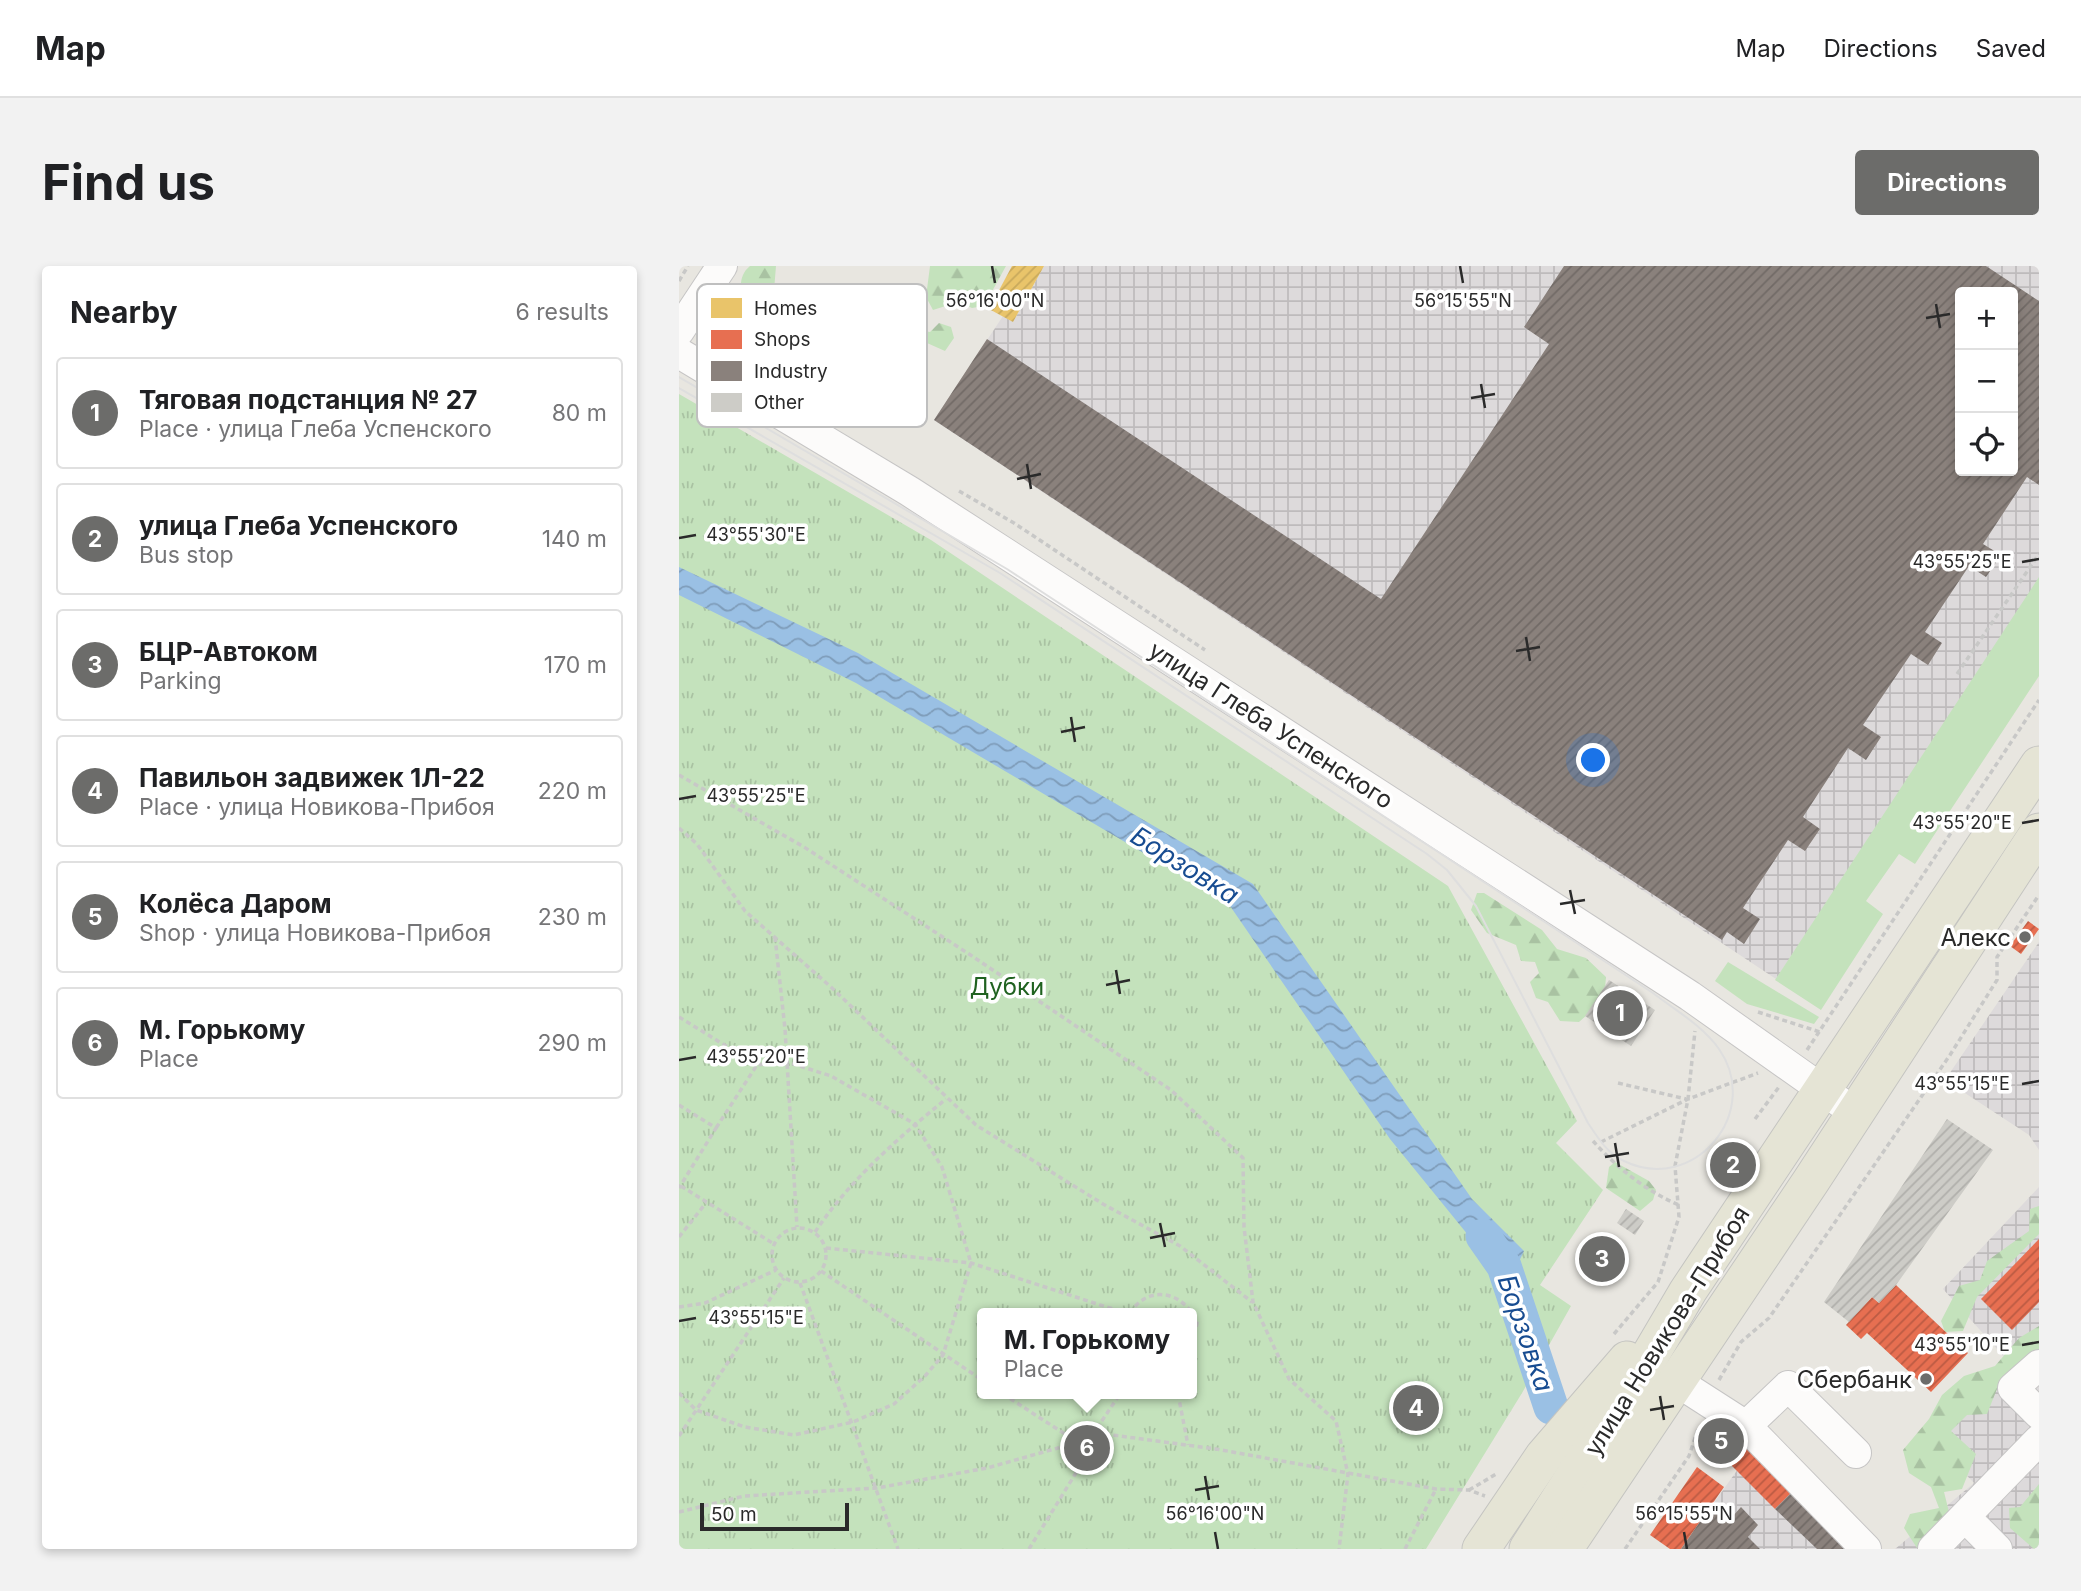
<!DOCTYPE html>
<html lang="en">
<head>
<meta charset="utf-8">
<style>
	body { margin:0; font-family:Inter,sans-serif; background:#f2f2f2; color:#202124 }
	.controls { position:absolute; right:21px; top:21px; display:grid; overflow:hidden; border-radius:7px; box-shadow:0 4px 10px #0003 }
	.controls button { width:63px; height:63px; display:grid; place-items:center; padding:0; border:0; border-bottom:2px solid #e0e0e0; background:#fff; color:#202124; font:35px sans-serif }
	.scale { position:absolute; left:21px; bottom:18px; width:149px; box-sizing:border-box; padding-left:7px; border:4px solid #2a2a2a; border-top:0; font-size:19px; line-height:24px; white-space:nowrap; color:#2a2a2a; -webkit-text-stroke:5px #fff; paint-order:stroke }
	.you { position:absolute; left:915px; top:495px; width:24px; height:24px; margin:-18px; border:5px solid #fff; border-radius:50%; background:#1a73e8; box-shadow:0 0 0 10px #1a73e833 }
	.badge { display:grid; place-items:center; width:46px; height:46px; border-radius:50%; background:#6c6c6a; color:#fff; font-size:23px; font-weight:700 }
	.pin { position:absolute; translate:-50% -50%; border:4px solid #fff; box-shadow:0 2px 7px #0006 }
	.popup { position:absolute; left:298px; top:1042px; width:220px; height:91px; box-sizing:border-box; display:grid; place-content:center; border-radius:7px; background:#fff; filter:drop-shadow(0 2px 5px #0005); font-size:23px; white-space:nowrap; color:#757577 }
	.popup b { font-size:26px; color:#202124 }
	.popup::after { content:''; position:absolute; left:50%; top:100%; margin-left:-14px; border:14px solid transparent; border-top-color:#fff }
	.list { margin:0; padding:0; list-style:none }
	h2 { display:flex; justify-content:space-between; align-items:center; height:91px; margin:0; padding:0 28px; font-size:30px }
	h2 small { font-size:23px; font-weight:400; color:#757577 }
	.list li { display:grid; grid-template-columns:46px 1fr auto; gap:21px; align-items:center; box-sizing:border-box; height:112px; margin:0 14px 14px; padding:0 14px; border:2px solid #e0e0e0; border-radius:7px }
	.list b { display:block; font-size:26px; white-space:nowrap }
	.list p { margin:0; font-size:23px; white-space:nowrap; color:#757577 }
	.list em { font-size:23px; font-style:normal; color:#757577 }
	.icon { flex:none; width:38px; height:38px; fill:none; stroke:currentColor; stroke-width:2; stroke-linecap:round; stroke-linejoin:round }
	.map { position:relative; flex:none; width:1360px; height:1283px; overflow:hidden; border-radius:7px }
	header { display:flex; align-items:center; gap:42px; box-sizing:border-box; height:98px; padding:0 35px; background:#fff; border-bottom:2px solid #e0e0e0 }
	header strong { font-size:33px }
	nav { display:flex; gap:38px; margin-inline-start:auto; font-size:24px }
	.intro { display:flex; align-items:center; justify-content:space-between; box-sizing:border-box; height:168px; padding:0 42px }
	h1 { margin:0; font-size:49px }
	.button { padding:18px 32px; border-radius:7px; background:#6c6c6a; color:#fff; font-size:24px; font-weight:700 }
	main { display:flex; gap:42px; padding:0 42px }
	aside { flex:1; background:#fff; border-radius:7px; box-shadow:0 4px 10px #0003 }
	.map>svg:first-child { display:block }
</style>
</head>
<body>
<header>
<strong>Map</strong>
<nav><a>Map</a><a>Directions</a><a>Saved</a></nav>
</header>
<div class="intro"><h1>Find us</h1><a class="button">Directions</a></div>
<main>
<aside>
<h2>Nearby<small>6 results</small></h2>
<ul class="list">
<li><span class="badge">1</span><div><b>Тяговая подстанция № 27</b><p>Place · улица Глеба Успенского</p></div><em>80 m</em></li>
<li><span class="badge">2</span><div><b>улица Глеба Успенского</b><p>Bus stop</p></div><em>140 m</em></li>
<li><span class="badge">3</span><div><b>БЦР-Автоком</b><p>Parking</p></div><em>170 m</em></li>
<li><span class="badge">4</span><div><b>Павильон задвижек 1Л-22</b><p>Place · улица Новикова-Прибоя</p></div><em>220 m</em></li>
<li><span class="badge">5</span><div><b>Колёса Даром</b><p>Shop · улица Новикова-Прибоя</p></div><em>230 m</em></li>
<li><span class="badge">6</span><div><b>М. Горькому</b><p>Place</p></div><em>290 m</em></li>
</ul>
</aside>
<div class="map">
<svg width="1360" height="1283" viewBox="0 0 1360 1283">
	<defs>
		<pattern id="industrial-grid" width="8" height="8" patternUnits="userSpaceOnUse" patternTransform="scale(1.75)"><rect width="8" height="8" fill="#dddadb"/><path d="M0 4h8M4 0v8" fill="none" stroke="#bebbbc"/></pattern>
		<pattern id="forest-firs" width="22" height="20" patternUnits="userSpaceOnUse" patternTransform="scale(1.75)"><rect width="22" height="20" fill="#c4e2bc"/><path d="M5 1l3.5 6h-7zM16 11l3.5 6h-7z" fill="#a9c2a2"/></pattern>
		<pattern id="park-tufts" width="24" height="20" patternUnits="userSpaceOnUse" patternTransform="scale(1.75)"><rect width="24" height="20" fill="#c4e2bc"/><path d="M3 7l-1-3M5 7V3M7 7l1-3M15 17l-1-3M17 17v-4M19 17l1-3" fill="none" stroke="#a9c2a2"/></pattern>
		<pattern id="water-waves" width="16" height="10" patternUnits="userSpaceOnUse" patternTransform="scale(1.75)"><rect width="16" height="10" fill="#9ac0e4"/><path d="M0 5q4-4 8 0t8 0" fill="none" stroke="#7e9cb9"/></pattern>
		<pattern id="homes-hatch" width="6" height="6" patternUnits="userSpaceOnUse" patternTransform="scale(1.75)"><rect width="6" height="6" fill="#e9c46a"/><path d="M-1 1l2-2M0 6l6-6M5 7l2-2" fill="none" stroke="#c8a95c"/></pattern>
		<pattern id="shops-hatch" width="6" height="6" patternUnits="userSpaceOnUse" patternTransform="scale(1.75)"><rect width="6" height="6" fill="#e76f51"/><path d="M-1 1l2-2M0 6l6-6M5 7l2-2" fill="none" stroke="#bb5b43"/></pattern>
		<pattern id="industry-hatch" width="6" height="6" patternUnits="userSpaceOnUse" patternTransform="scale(1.75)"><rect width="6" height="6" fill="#8a817c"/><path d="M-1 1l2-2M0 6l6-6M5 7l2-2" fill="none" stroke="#716a66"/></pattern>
		<pattern id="building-hatch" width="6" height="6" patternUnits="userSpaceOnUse" patternTransform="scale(1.75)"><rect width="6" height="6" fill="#cdccc7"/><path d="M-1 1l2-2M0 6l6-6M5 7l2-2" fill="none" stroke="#b0afab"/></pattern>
	</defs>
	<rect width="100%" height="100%" fill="#e8e6e0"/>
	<g fill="url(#industrial-grid)" fill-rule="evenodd">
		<path d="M365,0h995v314l-263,399 -842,-559 69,-104 10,6zM1281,26h53v179h-53z"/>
		<path d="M1360,676v208l-10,-15 -84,-55z"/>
		<path d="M1360,921v362h-144l79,-66 -43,-44 76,-79 -64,-71z"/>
		<path d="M1047,1158l122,125h-167l57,-80 -25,-27z"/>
	</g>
	<g fill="#c4e2bc">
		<path d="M1360,311v99l-124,188 -16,-10 -33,47 17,13 -62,96 -46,-30z"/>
		<path d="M1049,696l91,55 -5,7 -67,-20 -32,-23z"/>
	</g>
	<g fill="url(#forest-firs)">
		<path d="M71,0h26l-3,37 81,53 1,15 -10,3 -97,-58c-5,-17 -14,-37 2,-50z"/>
		<path d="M251,0h76l-22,40 -12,2 -14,-6 -25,8 -7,-13z"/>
		<path d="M260,57l12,4 3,11 -9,13 -18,-8 -8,15 -27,15 22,20 6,22 -8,6 -45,-33 7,-20 -9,-36 11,-2 22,13 16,-14 16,3z"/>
		<path d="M798,627h7l58,37 15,19 29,9 20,19 -2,23 -25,22 -19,-1 -12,-19 -12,-4 -6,-16 9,-9 -4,-11 -14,-1 -5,-16 -29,-12 -16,-23z"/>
		<path d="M936,896l34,19 7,9 -3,10 -13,11 -34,-23 3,-21z"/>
		<path d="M1360,940v28l-62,63 -14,34 -18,1 -4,-11 18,-35 21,-6 7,-19 42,-30 1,-22z"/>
		<path d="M1360,1060v39l-38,14 -14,35 -20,1 -16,16 25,23 -14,35 -18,3 7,28 -34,28 -13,-20 6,-14 29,-6 -8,-21 -22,-14 -6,-23 26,-31 13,-24 22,-19 31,-10 24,-28z"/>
		<path d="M1360,1218v65h-5l-24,-21 -1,-20 11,-1z"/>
	</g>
	<path fill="url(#park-tufts)" fill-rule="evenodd" d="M0,128l252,146 517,346 129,235 -21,22 47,47 -63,95 31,21 -49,87 -96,156h-747zM303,1047h210v81h-210z"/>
	<path fill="url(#water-waves)" d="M0,301l179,86 395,231 219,315 52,52 -11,23 -10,4 -113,-139 -162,-236 -372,-220 -177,-88z"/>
	<path fill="url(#homes-hatch)" d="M333,0h32l-31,56 -24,-13z"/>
	<g fill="url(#shops-hatch)">
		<path d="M93,55l31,20 -8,13 -31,-20z"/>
		<path d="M1349,655l11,8 -18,25 -11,-8z"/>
		<path d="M1360,973v63l-27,28 -31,-31z"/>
		<path d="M1217,1019l72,68 -37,39 -64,-59 -6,6 -15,-14 26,-28 7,6z"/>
		<path d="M1054,1166l60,59 -18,18 -55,-55z"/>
		<path d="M1018,1201l27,20 -43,62h-11l-20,-14z"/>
	</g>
	<g fill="url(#industry-hatch)" fill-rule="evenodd">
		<path d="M885,0h422l53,35v184l-12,-8 -44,67 18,11 -15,22 -17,-11 -44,66 17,11 -14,22 -17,-11 -48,71 18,12 -15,23 -18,-12 -45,69 17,12 -15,22 -17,-11 -45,68 17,11 -16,25 -17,-12 -5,8 -788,-520 53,-81 394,260 168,-255 -25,-17zM1281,26h53v179h-53z"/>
		<path d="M1114,1225l55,58h-31l-42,-40z"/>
		<path d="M1034,1237l19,14 9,-10 17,18 -10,12 12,12h-79z"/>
	</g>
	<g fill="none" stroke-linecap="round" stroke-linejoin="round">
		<path stroke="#9ac0e4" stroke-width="35" d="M804,970l21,30 47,141"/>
	</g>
	<g fill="url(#building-hatch)">
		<path d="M930,714l46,30 -24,36 -46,-30z"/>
		<path d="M1268,853l46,31 -97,135 -17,18 -7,-6 -23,25 -25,-20z"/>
		<path d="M947,943l18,12 -9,14 -18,-12z"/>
		<path d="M734,1130l16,10 -10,14 -15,-10z"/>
	</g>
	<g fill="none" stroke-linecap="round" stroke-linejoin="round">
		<g stroke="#c6c5c5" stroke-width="32">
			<g id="minor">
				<path d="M0,65l43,-65"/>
				<path d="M0,87l230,138 781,505 164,116"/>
				<path d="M1360,1099l-26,23 26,26"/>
				<path d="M997,1115l70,45 42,-40 68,67"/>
				<path d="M1067,1160l120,123"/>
				<path d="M1287,1252l31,31"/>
				<path d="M1254,1283l106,-109"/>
			</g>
		</g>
		<g stroke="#c4c4c1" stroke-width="39">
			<g id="major">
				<path d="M802,1283l63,-93 83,-96"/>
				<path d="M849,1283l107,-168 53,-90 351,-526"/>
				<path d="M885,1283l247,-368 228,-349"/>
			</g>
		</g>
		<g stroke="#c8c8c7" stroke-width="3.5" stroke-dasharray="5 3.5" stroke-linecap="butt">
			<path d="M0,15l9,-15"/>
			<path d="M280,225l55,32 191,127"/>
			<path d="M1278,408l82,-120"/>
			<path d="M0,509l125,72 168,109 199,134 72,68 1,69 9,75 36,77 47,42 12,53 -9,75"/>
			<path d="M0,562l18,16 48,67 87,77 144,137 127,79 77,42 72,56"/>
			<path d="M96,671l10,92 12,198"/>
			<path d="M1079,746l62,20"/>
			<path d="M0,751l78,48 -41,63"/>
			<path d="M1128,784l232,-350"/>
			<path d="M939,817l68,16"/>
			<path d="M0,839l37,23 -37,60"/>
			<path d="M1076,853l24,-32"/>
			<path d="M914,875c23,26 53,50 86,64"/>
			<path d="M922,876l87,-43 70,-26"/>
			<path d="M2,920l93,58"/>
			<circle cx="120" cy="989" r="27"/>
			<path d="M136,966c34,-51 83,-94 131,-133"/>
			<path d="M0,971l27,-34"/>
			<path d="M147,982l145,15 154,50"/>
			<path d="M142,1005l161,109"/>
			<path d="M121,1017l98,266"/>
			<path d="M0,1041l26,-4 71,-33"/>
			<path d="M451,1047c19,-30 55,-21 67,10l-5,25"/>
			<path d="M935,1068l44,-52 21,-65 -4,-51 13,-67 7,-68"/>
			<path d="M1040,1114l22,-38 28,-24 181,-263 47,-75v-23l42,-62"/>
			<path d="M0,1127l17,17 49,17 49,8 59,-13 41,-18 31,-28 18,-21 28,-92 -29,-96 -27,-43 -84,-48 -44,-14 -30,3"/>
			<path d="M324,1128l65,42"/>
			<path d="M499,1128l10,51"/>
			<circle cx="408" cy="1181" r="22"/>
			<path d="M418,1162l23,-34"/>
			<path d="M426,1168l111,15 220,40 33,1 16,6"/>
			<path d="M0,1170l105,-158"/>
			<path d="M790,1224l29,-17"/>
			<path d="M0,1246l65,-16 133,-8 110,-20 78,-22"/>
			<path d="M350,1283l50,-81"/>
			<path d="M726,1283l31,-60"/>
			<path d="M946,1283l64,-93 10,-30"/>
		</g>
		<use href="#minor" stroke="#fcfbfa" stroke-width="30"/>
		<use href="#major" stroke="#e5e4d5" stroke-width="37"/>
		<path stroke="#dedede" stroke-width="2" d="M0,111l328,192 646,424c22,17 50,33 66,56 44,63 -25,146 -95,112 -17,-8 -26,-23 -36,-38l-112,-217 -29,-36 -20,-16 -427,-281 -321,-185"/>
	</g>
	<path fill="none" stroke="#2a2a2a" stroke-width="2.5" d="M313,0l3,17M781,0l3,17M1257,38l4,24M1247,52l24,-4M802,118l4,24M792,132l24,-4M348,198l4,25M338,213l24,-5M0,272l17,-3M1343,296l17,-3M847,371l4,24M837,385l24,-4M392,451l4,25M382,466l24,-5M0,533l17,-3M1343,557l17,-3M891,624l5,24M881,638l25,-4M437,704l4,24M427,719l24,-5M0,794l17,-3M1343,818l17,-3M936,877l4,24M926,891l24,-4M481,957l5,24M471,972l25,-5M0,1055l17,-3M1343,1079l17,-3M981,1130l4,24M971,1144l24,-4M526,1210l4,24M516,1224l24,-4M536,1266l3,17M1005,1266l3,17"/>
	<g fill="#6c6c6a" stroke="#fff" stroke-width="2.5">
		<circle cx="1346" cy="671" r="7"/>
		<circle cx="1247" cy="1113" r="7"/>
	</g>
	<g text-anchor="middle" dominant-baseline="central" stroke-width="7" stroke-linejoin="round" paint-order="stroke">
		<g font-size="24" fill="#2a2a2a" stroke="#fff">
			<text transform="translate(592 459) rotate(33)">улица Глеба Успенского</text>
			<text transform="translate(988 1065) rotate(-58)">улица Новикова-Прибоя</text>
		</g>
		<g font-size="24" fill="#2a2a2a" stroke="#fff" text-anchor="end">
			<text x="1332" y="671">Алекс</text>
			<text x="1233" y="1113">Сбербанк</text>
		</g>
		<g font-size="24" fill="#206220" stroke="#fff">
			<text x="328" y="720">Дубки</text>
		</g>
		<g font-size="26" font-style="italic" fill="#174c91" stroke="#fff">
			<text transform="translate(506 599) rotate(32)">Борзовка</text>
			<text transform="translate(847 1067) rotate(71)">Борзовка</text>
		</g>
	</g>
	<rect x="18" y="18" width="230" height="143" rx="10" fill="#fff" stroke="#bfbfbf" stroke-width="2"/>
	<rect x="32" y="32" width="31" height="20" fill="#e9c46a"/>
	<rect x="32" y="64" width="31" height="19" fill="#e76f51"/>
	<rect x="32" y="95" width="31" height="20" fill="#8a817c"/>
	<rect x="32" y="127" width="31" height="19" fill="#cdccc7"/>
	<g font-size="19" fill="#2a2a2a">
		<text x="75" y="49">Homes</text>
		<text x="75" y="80">Shops</text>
		<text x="75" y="112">Industry</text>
		<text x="75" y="143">Other</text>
	</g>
	<g font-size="18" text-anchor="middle" fill="#2a2a2a" stroke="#fff" stroke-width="7" stroke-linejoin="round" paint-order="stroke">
		<text x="316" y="41">56°16'00"N</text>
		<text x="784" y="41">56°15'55"N</text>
		<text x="77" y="275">43°55'30"E</text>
		<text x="1283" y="302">43°55'25"E</text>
		<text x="77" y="536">43°55'25"E</text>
		<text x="1283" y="563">43°55'20"E</text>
		<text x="77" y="797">43°55'20"E</text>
		<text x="1283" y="824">43°55'15"E</text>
		<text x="77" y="1058">43°55'15"E</text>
		<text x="1283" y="1085">43°55'10"E</text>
		<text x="536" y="1254">56°16'00"N</text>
		<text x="1005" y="1254">56°15'55"N</text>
	</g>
</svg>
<div class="controls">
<button>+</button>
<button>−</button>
<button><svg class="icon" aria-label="locate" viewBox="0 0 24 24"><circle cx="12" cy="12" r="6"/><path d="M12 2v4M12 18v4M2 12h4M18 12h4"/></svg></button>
</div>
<div class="scale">50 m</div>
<div class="you"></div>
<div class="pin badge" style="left:941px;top:747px">1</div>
<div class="pin badge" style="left:1054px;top:899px">2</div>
<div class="pin badge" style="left:923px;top:993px">3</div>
<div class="pin badge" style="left:737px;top:1142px">4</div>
<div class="pin badge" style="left:1042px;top:1175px">5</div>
<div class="pin badge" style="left:408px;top:1182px">6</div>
<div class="popup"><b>М. Горькому</b>Place</div>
</div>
</main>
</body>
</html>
